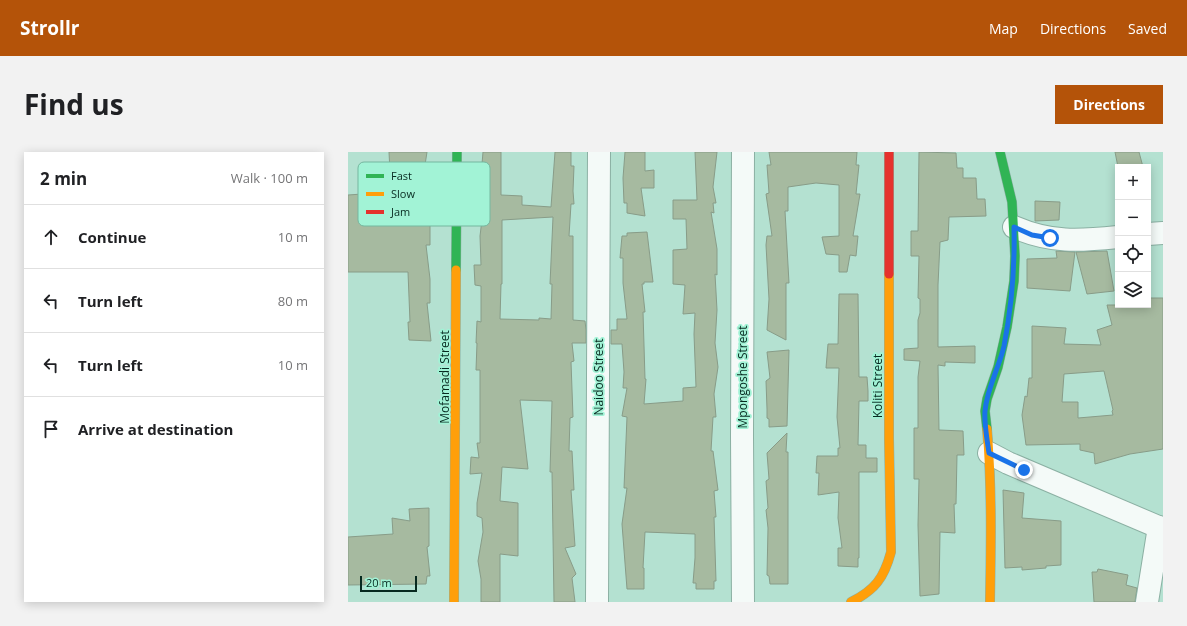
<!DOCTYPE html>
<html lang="en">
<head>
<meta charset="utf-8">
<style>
	body { margin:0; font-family:"Open Sans",sans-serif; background:#f2f2f2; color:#202124 }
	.controls { position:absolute; right:12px; top:12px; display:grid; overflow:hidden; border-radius:0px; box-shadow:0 2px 10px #0003 }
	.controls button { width:36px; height:36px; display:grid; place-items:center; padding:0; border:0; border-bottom:1px solid #e0e0e0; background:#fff; color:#202124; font:20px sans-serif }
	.scale { position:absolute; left:12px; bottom:10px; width:57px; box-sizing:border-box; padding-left:4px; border:2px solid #072a20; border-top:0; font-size:11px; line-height:14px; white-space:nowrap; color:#072a20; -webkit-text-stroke:3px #a2f3d6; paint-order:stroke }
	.stop { position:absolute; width:12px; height:12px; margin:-9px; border:3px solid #1a73e8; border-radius:50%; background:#fff }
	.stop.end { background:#1a73e8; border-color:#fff; box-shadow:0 1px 4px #0008 }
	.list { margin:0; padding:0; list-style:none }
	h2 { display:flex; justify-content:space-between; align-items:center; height:52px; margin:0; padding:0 16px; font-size:17px }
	h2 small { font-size:13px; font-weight:400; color:#757577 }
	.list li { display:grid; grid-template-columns:26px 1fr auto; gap:12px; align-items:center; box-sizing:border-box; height:64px; padding:0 16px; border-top:1px solid #e0e0e0 }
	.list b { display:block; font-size:15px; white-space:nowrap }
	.list em { font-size:13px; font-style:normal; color:#757577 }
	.icon { flex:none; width:22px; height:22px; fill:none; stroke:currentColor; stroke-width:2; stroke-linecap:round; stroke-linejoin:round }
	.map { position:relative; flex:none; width:815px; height:450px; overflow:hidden; border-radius:0px }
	header { display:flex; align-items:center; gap:24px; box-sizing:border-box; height:56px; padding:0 20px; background:#b45309; color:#fff }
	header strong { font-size:19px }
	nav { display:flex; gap:22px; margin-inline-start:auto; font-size:14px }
	.intro { display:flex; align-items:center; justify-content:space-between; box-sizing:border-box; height:96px; padding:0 24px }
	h1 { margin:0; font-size:28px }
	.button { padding:10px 18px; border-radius:0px; background:#b45309; color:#fff; font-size:14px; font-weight:700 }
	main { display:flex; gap:24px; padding:0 24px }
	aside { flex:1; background:#fff; border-radius:0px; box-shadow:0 2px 10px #0003 }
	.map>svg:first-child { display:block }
</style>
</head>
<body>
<header>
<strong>Strollr</strong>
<nav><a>Map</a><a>Directions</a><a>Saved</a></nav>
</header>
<div class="intro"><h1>Find us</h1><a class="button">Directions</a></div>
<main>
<aside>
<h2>2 min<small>Walk · 100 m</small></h2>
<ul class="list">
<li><svg class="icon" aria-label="ahead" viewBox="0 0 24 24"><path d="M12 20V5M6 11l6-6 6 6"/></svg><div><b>Continue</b></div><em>10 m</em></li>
<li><svg class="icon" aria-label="left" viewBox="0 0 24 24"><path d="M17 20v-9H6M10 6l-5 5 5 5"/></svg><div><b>Turn left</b></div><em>80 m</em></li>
<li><svg class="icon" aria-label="left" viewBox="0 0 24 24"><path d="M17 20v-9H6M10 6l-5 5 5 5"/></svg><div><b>Turn left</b></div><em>10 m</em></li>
<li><svg class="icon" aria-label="arrive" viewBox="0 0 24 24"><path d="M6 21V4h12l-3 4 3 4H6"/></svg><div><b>Arrive at destination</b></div></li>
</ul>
</aside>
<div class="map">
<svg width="815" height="450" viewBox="0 0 815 450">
	<rect width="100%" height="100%" fill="#b4e1d1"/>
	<g fill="#a6baa0" stroke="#889c88" fill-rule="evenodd">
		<path d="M41,0h38l-2,13 6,-1 -5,31h6v16h-2v34h-4l4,34v24h-3l4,38 -22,-1 -1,-18h2l-2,-50h-60v-77l43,-3z"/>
		<path d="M135,0h18v43l21,1v9l29,2 4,-55h16v14h3l-1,25 1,13h-3l-2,32h4v84l12,1 1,9v13h-14l2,18 -3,1 2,55 -3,1 -1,33h3l2,39h-3l4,56 -10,2 11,26 -4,4 3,24h-21l-2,-130h-2l2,-71 -32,-1 8,69 -26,-2 -2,34 18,2v53l-18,-2v48h-19v-23l-3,-18 5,-29 -1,-14 -5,-2v-13l5,-30 -12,1 1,-17 8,1 -2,-15h3v-73h-4l1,-27h-1l1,-22 4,1v-36l-6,-1 -1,-20h7l-1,-29 4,-33 -4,-1v-38h2zM205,65l-3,67h2l-1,35 -12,-1v2l-39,-1 1,-35h1v-64z"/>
		<path d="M277,0h20v19l9,-1v18h-13l4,28 -18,-3v-10h-3l-1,-25z"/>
		<path d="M347,0h22l-4,35 3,16h-3l1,10 -3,-1 6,37v26l-2,-1 2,36 -2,33 3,24 -4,27 2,23h-3l-2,34h2l5,39 -4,1 2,26h-2l2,64h-2v8h-18v-6h-3l2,-25v-24l-50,-2 -2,36h1v21h-17l-5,-65 5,-36h-3l3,-71 -5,-1 5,-28h-4l1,-16 -2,-28h-11v-14h6v-11h10l-4,-36v-25h-3l2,-22h5v-3l20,-1 6,50h-9v2h-2l3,28h-2l2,67h1l-2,25 39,-3v-13l13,-1 -2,-53 1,-21 -12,1 2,-29 -12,-1v-34l14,-1 -1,-30h-13v-19h24z"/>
		<path d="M421,0h88l-1,13h3l-3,29h4l-7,42h5l-2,20 -6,-1 -3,17h-8v-17l-13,-1 -4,-17 17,-1v-51l-23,-2 -28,4v24h-3l4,72h-3v57l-19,-10 2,-31 -3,-54 1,-9h5l-6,-42 3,-1 -2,-28h4z"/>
		<path d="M571,0l37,1 1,15h6v10h13l1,21h8l1,17 -37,1 -1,23 -8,2 -2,43v62l37,-1v17l-30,-1v4l-7,-1 1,65 24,1 1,24h-7l-1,49h-2l1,29 -15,-1 -1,62 -19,2 -2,-71 1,-46h-5v-51h4v-51l2,-16 -16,-1v-11l14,-1v-28l2,-7v-14l-2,-1 1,-42h-8v-25h7z"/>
		<path d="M767,0h24l4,15h-25z"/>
		<path d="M687,49l25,1 -1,18 -24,1z"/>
		<path d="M708,99l19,1 -5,39 -43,-3v-29l30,-1z"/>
		<path d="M759,99l7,40 -27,3 -11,-42z"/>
		<path d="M491,142h19l1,83h8l1,14v10h-9l-1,44h8v13h11v14h-18v86h-1v9l-20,-1v-18h4l-4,-30 1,-26 -21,3 1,-22h-3l1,-17h21v-8h2l-3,-31 2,-49h-13l2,-24h10z"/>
		<path d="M800,146h15v151l-33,5 -35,10 -1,-11 -14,-3v-6l-54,1 -4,-30 3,-19 2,1 2,-19h3v-52l34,2 -2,16 37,1 -4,-15 15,-5 -5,-20h41zM756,219l9,39 -1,1 1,4 -35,3v-16h-16l2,-28z"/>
		<path d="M441,198l-2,76 -18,1v-8l-2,-1v-9l-1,-28 4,-3 -3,-26z"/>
		<path d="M439,281l-1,19h2v132h-18l-1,-8 -2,-1 1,-47 -2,-18 2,-2 -2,-27 3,-2 -2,-26z"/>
		<path d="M655,338l21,3 -2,25 39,3v44l-15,1v2l-24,2v-3l-17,1z"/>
		<path d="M81,356v38l-2,1 3,29h-3l-1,8 -78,1v-48l45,-3 -1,-16 18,3 -1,-12z"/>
		<path d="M750,417l30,6 -2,10 11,3 -2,14h-41l-2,-30h5z"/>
	</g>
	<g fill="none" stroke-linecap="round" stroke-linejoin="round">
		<g stroke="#8bb0a3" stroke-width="24">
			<g id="street">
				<path d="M395,0l-1,284 1,166"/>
				<path d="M666,75c37,16 65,14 104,10"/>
				<path d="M800,82l15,-1"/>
				<path d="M641,301l19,10 155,66"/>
				<path d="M249,450l2,-450"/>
				<path d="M799,450l12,-75"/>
			</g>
		</g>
		<g stroke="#8bb0a3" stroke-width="10">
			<g id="fast">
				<path d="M108,118l1,-118"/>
				<path d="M639,277l-2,-18 2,-12 11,-32 9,-40 7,-46 1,-25 -3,-54 -12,-50"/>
			</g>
		</g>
		<g stroke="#8bb0a3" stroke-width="10">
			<g id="slow">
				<path d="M639,277c5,57 4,115 3,173"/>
				<path d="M106,450l2,-332"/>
				<path d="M503,450c24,-12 33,-24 40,-50l-2,-114v-164"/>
			</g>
		</g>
		<g stroke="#8bb0a3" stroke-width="10">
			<path id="jam" d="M541,0v122"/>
		</g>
		<use href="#street" stroke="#f4faf8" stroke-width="22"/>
		<use href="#fast" stroke="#30b455" stroke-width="9"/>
		<use href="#slow" stroke="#ff9f0a" stroke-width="9"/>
		<use href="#jam" stroke="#e5322d" stroke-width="9"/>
	</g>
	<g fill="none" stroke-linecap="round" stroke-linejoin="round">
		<path stroke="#1a73e8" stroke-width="5" d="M676,318l-35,-17c-2,-14 -5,-29 -4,-42 2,-23 14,-43 19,-65 8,-41 11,-77 10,-119l18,8 18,3"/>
	</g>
	<g text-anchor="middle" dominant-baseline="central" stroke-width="3.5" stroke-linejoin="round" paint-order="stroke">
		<g font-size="12" fill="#072a20" stroke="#a2f3d6">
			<text transform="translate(96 225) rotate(-90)">Mofamadi Street</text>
			<text transform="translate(250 225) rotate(-90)">Naidoo Street</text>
			<text transform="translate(394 225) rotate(-90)">Mpongoshe Street</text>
			<text transform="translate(529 234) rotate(-90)">Koliti Street</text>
		</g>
	</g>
	<rect x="10" y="10" width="132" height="64" rx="6" fill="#a2f3d6" stroke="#74b79f" stroke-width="1"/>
	<rect x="18" y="22" width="18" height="4" fill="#30b455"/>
	<rect x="18" y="40" width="18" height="4" fill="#ff9f0a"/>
	<rect x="18" y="58" width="18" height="4" fill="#e5322d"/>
	<g font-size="11" fill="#072a20">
		<text x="43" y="28">Fast</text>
		<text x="43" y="46">Slow</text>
		<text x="43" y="64">Jam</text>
	</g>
</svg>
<div class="controls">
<button>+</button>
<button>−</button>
<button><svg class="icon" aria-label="locate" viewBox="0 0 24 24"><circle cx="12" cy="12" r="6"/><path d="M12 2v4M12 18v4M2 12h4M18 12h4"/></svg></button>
<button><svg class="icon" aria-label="layers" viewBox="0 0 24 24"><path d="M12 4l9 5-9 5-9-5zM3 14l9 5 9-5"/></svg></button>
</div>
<div class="scale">20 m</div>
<div class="stop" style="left:702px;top:86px"></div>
<div class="stop end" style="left:676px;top:318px"></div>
</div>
</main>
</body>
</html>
